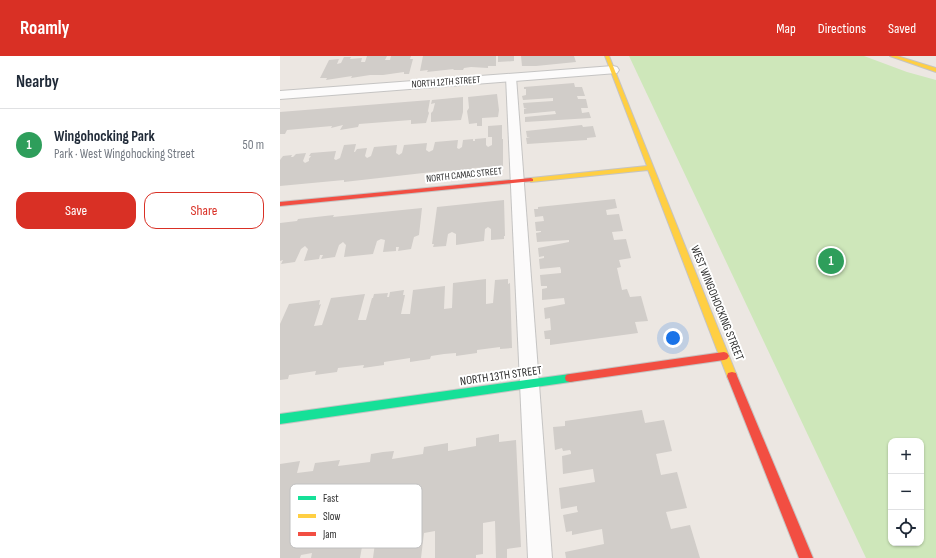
<!DOCTYPE html>
<html lang="en">
<head>
<meta charset="utf-8">
<style>
	body { margin:0; font-family:"Sofia Sans Condensed",sans-serif; background:#f2f2f3; color:#1f2937 }
	.controls { position:absolute; right:12px; bottom:12px; display:grid; overflow:hidden; border-radius:8px; box-shadow:0 1px 3px #0004 }
	.controls button { width:36px; height:36px; display:grid; place-items:center; padding:0; border:0; border-bottom:1px solid #e0e1e3; background:#fff; color:#1f2937; font:20px sans-serif }
	.you { position:absolute; left:393px; top:282px; width:14px; height:14px; margin:-10px; border:3px solid #fff; border-radius:50%; background:#1a73e8; box-shadow:0 0 0 6px #1a73e833 }
	.badge { display:grid; place-items:center; width:26px; height:26px; border-radius:50%; background:#d93025; color:#fff; font-size:13px; font-weight:700 }
	.pin { position:absolute; translate:-50% -50%; border:2px solid #fff; box-shadow:0 1px 4px #0006 }
	.list { margin:0; padding:0; list-style:none }
	h2 { display:flex; justify-content:space-between; align-items:center; height:52px; margin:0; padding:0 16px; font-size:17px }
	h2 small { font-size:13px; font-weight:400; color:#747a83 }
	.list li { display:grid; grid-template-columns:26px 1fr auto; gap:12px; align-items:center; box-sizing:border-box; height:72px; padding:0 16px; border-top:1px solid #e0e1e3 }
	.list b { display:block; font-size:15px; white-space:nowrap }
	.list p { margin:0; font-size:13px; white-space:nowrap; color:#747a83 }
	.list em { font-size:13px; font-style:normal; color:#747a83 }
	.actions { display:flex; gap:8px; padding:12px 16px }
	.actions a { flex:1; padding:9px 0; border:1px solid #d93025; border-radius:12px; text-align:center; font-size:14px; color:#d93025 }
	.actions .main { background:#d93025; color:#fff }
	.icon { flex:none; width:22px; height:22px; fill:none; stroke:currentColor; stroke-width:2; stroke-linecap:round; stroke-linejoin:round }
	.map { position:relative; flex:none; width:656px; height:502px; overflow:hidden }
	header { display:flex; align-items:center; gap:24px; box-sizing:border-box; height:56px; padding:0 20px; background:#d93025; color:#fff }
	header strong { font-size:19px }
	nav { display:flex; gap:22px; margin-inline-start:auto; font-size:14px }
	main { display:flex }
	aside { flex:1; background:#fff }
	.map>svg:first-child { display:block }
</style>
</head>
<body>
<header>
<strong>Roamly</strong>
<nav><a>Map</a><a>Directions</a><a>Saved</a></nav>
</header>
<main>
<aside>
<h2>Nearby<small></small></h2>
<ul class="list">
<li><span class="badge" style="background:#2e9e5b">1</span><div><b>Wingohocking Park</b><p>Park · West Wingohocking Street</p></div><em>50 m</em></li>
</ul>
<div class="actions"><a class="main">Save</a><a>Share</a></div>
</aside>
<div class="map">
<svg width="656" height="502" viewBox="0 0 656 502">
	<rect width="100%" height="100%" fill="#ece7e2"/>
	<path fill="#cee7ba" fill-rule="evenodd" d="M349,0h235l43,16 29,8v478h-70zM611,385h30v102h-30z"/>
	<g fill="#d1cdc9">
		<path d="M87,0h20l-2,4h5l1,-4h20l-1,3h3l-4,15h-5v-2l-21,3h-13l-19,3 1,-2 -26,4 1,-2h-7l9,-18 10,-1 -2,5 4,-1 3,-6h7l-1,2 12,-1 -1,4h4z"/>
		<path d="M143,0h73v10h-8v2l-17,-1 -7,1 -1,2h-10l1,-1 -27,3 1,-2 -8,1z"/>
		<path d="M218,0h16v5l-16,1z"/>
		<path d="M241,0h53l2,6 -40,4h-14z"/>
		<path d="M294,27l1,4h7l3,9h-8l1,3h8l2,9h-7l1,5 7,-1 2,6 -66,4v-5l31,-3 -1,-3 -31,3v-5l3,-1h-3l-1,-5 30,-2v-3l-30,2 -1,-4 4,-1v-6h-2v-2z"/>
		<path d="M217,38l2,16 -1,7 -16,1v8h-5v-3l-8,1 -2,-13 2,-3 -1,-11z"/>
		<path d="M183,41v15l-2,8 -30,2v-9l2,-2 2,-8 -4,1 1,-4z"/>
		<path d="M150,44l-2,11 1,2 -3,10 -15,1v-4l-52,4 -1,3 -18,3 3,-5 -12,3 1,-2 -45,4 -2,4h-5v-22z"/>
		<path d="M222,69v14h1v28l-31,1v2l-31,1 -97,11v-2l-64,6v-26l3,-4 9,-1 -1,2h2l3,-3 10,-1 -3,8 2,2 4,-2v-2l-1,1 3,-4h-2l2,-3 25,-2 -2,8 2,1 4,-2 4,-13 12,-1 -2,8h1l2,-3 10,-1 -2,8 2,2 4,-2 3,-9 23,-2 -1,8 3,2 3,-2 2,-8 23,-2 -1,7 3,2 4,-2 2,-8 23,-2 -1,8 2,1 3,-2 1,-7 10,-1v2h2v-2l11,-1v7l2,2 4,-2v-8h-4v-11z"/>
		<path d="M302,69l1,2 10,-1 3,11 -9,1v2l-60,4 -1,-6 4,-1h-3l-1,-6z"/>
		<path d="M335,143l2,9 -11,2 1,5 12,-1 4,17 -11,1 2,8 12,-1 5,19 -12,2 2,7 -4,1 5,22 5,-1 3,8 11,-1 7,25 -13,1 3,11 -88,12v-6h-5l-1,-8 7,-1 -1,-12 -5,1 -1,-11 21,-4 -1,-6 -22,2v-11l5,-1v-2h-6l-1,-11 21,-2v-3l-1,-3 -20,2 -1,-10 5,-1v-2l-5,1 -1,-9 31,-6v-2l-32,2 -1,-9 5,-1v-1h-5l-1,-9 9,-1 -1,-5 -8,1 -1,-8h4v-2z"/>
		<path d="M224,144l1,36h-1v3l-13,1v-11l-3,-2 -3,2 -1,12 -28,4v-11l-4,-2 -4,2 -2,12 -13,1 1,-3h-2l5,-37z"/>
		<path d="M142,152l-3,27 -5,2 -3,12 -13,2 1,-4h-3v4l-13,1 2,-12 -4,-1 -4,2 -4,13 -29,3 2,-12 -3,-3 -4,3 -4,12 -14,2 2,-4h-3l-1,4 -15,2 4,-12 -3,-3 -4,3 -6,13 -14,2 2,-4 -3,1v-38l17,-2 1,-2 36,-4 -1,2z"/>
		<path d="M206,223v25l7,-1 2,-23 13,-1v5l2,-1 2,65 -12,1v-2l-23,3v3l-21,3v-3l-12,1 -13,2 -1,3 -20,3v-4l-26,4v3l-21,3 1,-3 -26,3 -1,4 -22,3 1,-4 -27,4 -1,4 -8,1v-56l9,-20 31,-4 -1,5 2,-1 -7,22 8,-1 9,-27 34,-4 -7,26h8l6,-22h1l1,-4 14,-1 -1,4h2l1,-5 14,-2 -1,5h2l-4,19h9l3,-24 32,-4 -1,23 8,-1 1,-25z"/>
		<path d="M362,354l3,13 19,-3 8,31 -16,3 5,21 16,-3 10,36 -21,4 5,17 19,-4 10,33h-134l-1,-6 39,-8 -2,-15 -30,6v-4l-6,1 -3,-17 15,-3 -1,-3v-3l-16,3 -2,-21 36,-6 -1,-6 -1,-7 -30,5 -1,-18 9,-2v-2l-1,-2 -7,1 -1,-3 -7,2 -2,-23 12,-1v-5z"/>
		<path d="M219,378v8l17,-2 5,107 -14,2v9h-11l-1,-37 -12,2v31l-7,1v3h-41v-27l-11,2 -3,25h-48l4,-30 -12,2 -5,28h-49l1,-5 -11,2 -1,3h-20v-94l20,-3 -3,12 16,-2 2,-8 25,-3 -2,6 32,-4 1,-8 12,-2 11,-1 -2,8 31,-5 1,-7 24,-4v8l28,-5v-8z"/>
	</g>
	<g fill="none" stroke-linecap="round" stroke-linejoin="round">
		<g stroke="#c5c4c3" stroke-width="2">
			<path id="lane" d="M231,18l5,3 36,481h-24l-22,-481z"/>
		</g>
		<g stroke="#c5c4c3" stroke-width="2">
			<path id="street" d="M333,10l4,1 2,3 -2,3 -337,26v-8z"/>
		</g>
		<g stroke="#c5c4c3" stroke-width="2">
			<path id="fast" d="M290,318l4,1 1,3 -1,3 -4,1 -290,42v-10z"/>
		</g>
		<g stroke="#c5c4c3" stroke-width="2">
			<g id="slow">
				<path d="M325,0h4l128,320 -1,3 -4,1 -4,-1 -1,-3 -79,-206 -117,12 -3,-2 3,-2 116,-12z"/>
				<path d="M610,0h7l39,12v4z"/>
			</g>
		</g>
		<g stroke="#c5c4c3" stroke-width="2">
			<g id="jam">
				<path d="M251,122l2,1v2l-253,25v-4z"/>
				<path d="M444,296l3,1 2,3 -2,3 -3,1 -154,22 -4,-1 -1,-3 1,-3 4,-1z"/>
				<path d="M452,316l4,1 1,3 76,182h-14l-72,-182 1,-3z"/>
			</g>
		</g>
		<use href="#lane" fill="#fcfbfb" fill-rule="evenodd"/>
		<use href="#street" fill="#fcfbfb" fill-rule="evenodd"/>
		<use href="#fast" fill="#16e098" fill-rule="evenodd"/>
		<use href="#slow" fill="#ffcf43" fill-rule="evenodd"/>
		<use href="#jam" fill="#f24e42" fill-rule="evenodd"/>
	</g>
	<g text-anchor="middle" dominant-baseline="central" stroke-width="4" stroke-linejoin="round" paint-order="stroke">
		<g font-size="10" fill="#2d2d2d" stroke="#fff">
			<text transform="translate(166 26) rotate(-4)">NORTH 12TH STREET</text>
			<text transform="translate(184 119) rotate(-6)">NORTH CAMAC STREET</text>
		</g>
		<g font-size="12" fill="#2d2d2d" stroke="#fff">
			<text transform="translate(437 247) rotate(68)">WEST WINGOHOCKING STREET</text>
			<text transform="translate(221 320) rotate(-8)">NORTH 13TH STREET</text>
		</g>
	</g>
	<rect x="10" y="428" width="132" height="64" rx="6" fill="#fff" stroke="#c0c0c0" stroke-width="1"/>
	<rect x="18" y="440" width="18" height="4" fill="#16e098"/>
	<rect x="18" y="458" width="18" height="4" fill="#ffcf43"/>
	<rect x="18" y="476" width="18" height="4" fill="#f24e42"/>
	<g font-size="11" fill="#2d2d2d">
		<text x="43" y="446">Fast</text>
		<text x="43" y="464">Slow</text>
		<text x="43" y="482">Jam</text>
	</g>
</svg>
<div class="controls">
<button>+</button>
<button>−</button>
<button><svg class="icon" aria-label="locate" viewBox="0 0 24 24"><circle cx="12" cy="12" r="6"/><path d="M12 2v4M12 18v4M2 12h4M18 12h4"/></svg></button>
</div>
<div class="you"></div>
<div class="pin badge" style="left:551px;top:205px;background:#2e9e5b">1</div>
</div>
</main>
</body>
</html>
